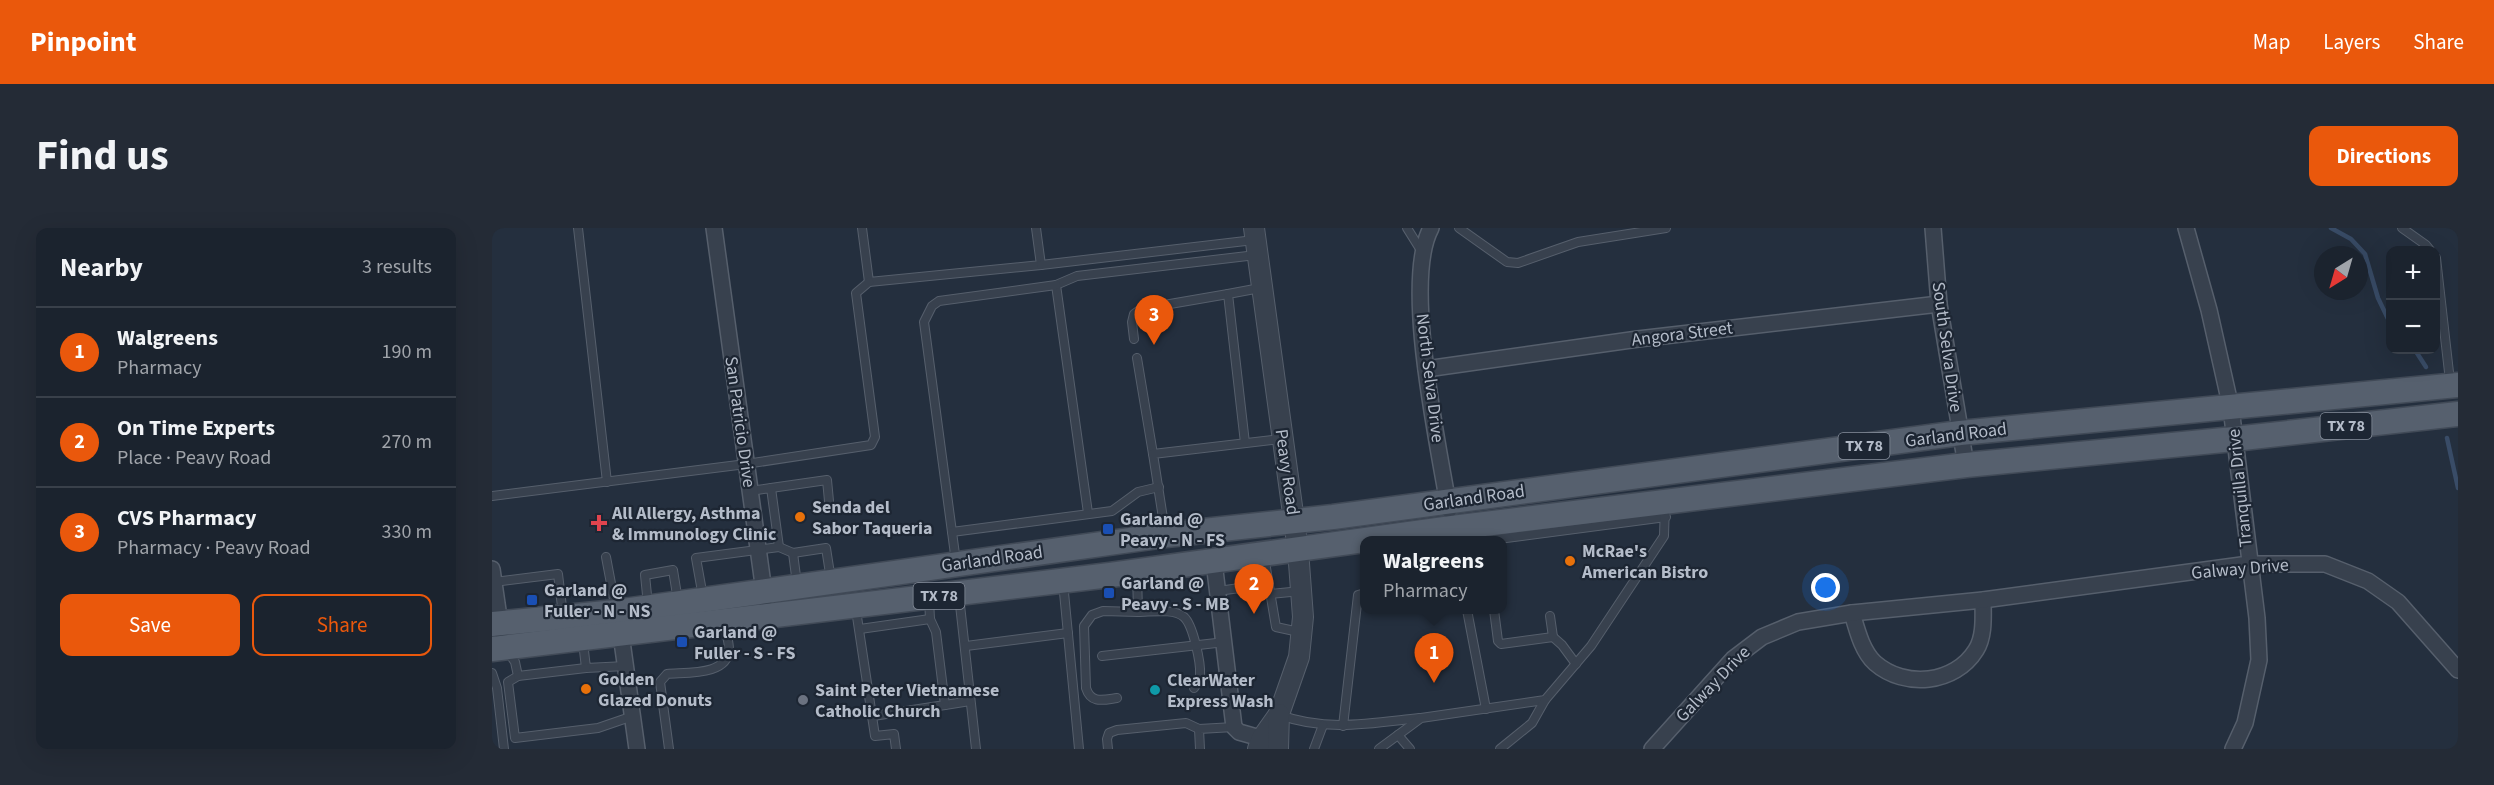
<!DOCTYPE html>
<html lang="en">
<head>
<meta charset="utf-8">
<style>
	body { margin:0; font-family:"Source Sans 3",sans-serif; background:#242b36; color:#f1f3f6 }
	.controls { position:absolute; right:18px; top:18px; display:grid; overflow:hidden; border-radius:12px; box-shadow:0 6px 24px #0002 }
	.controls button { width:54px; height:54px; display:grid; place-items:center; padding:0; border:0; border-bottom:2px solid #39404a; background:#1b232e; color:#f1f3f6; font:30px sans-serif }
	.compass { position:absolute; left:1822px; top:18px; width:54px; height:54px; border-radius:50%; background:#1b232e; box-shadow:0 6px 24px #0002; rotate:217deg }
	.you { position:absolute; left:1334px; top:360px; width:21px; height:21px; margin:-15px; border:4px solid #fff; border-radius:50%; background:#1a73e8; box-shadow:0 0 0 9px #1a73e833 }
	.badge { display:grid; place-items:center; width:39px; height:39px; border-radius:50%; background:#ea580c; color:#fff; font-size:20px; font-weight:700 }
	.pin { position:absolute; translate:-50% -50px; filter:drop-shadow(0 2px 3px #0008) }
	.pin::after { content:''; position:absolute; top:32px; width:21px; height:18px; background:inherit; clip-path:polygon(0 0,100% 0,50% 100%) }
	.popup { position:absolute; left:868px; top:308px; width:147px; height:78px; box-sizing:border-box; display:grid; place-content:center; border-radius:12px; background:#1b232e; filter:drop-shadow(0 2px 4px #0005); font-size:20px; white-space:nowrap; color:#a0a4aa }
	.popup b { font-size:22px; color:#f1f3f6 }
	.popup::after { content:''; position:absolute; left:50%; top:100%; margin-left:-12px; border:12px solid transparent; border-top-color:#1b232e }
	.list { margin:0; padding:0; list-style:none }
	h2 { display:flex; justify-content:space-between; align-items:center; height:78px; margin:0; padding:0 24px; font-size:26px }
	h2 small { font-size:20px; font-weight:400; color:#a0a4aa }
	.list li { display:grid; grid-template-columns:39px 1fr auto; gap:18px; align-items:center; box-sizing:border-box; height:90px; padding:0 24px; border-top:2px solid #39404a }
	.list b { display:block; font-size:22px; white-space:nowrap }
	.list p { margin:0; font-size:20px; white-space:nowrap; color:#a0a4aa }
	.list em { font-size:20px; font-style:normal; color:#a0a4aa }
	.actions { display:flex; gap:12px; padding:18px 24px }
	.actions a { flex:1; padding:14px 0; border:2px solid #ea580c; border-radius:12px; text-align:center; font-size:21px; color:#ea580c }
	.actions .main { background:#ea580c; color:#fff }
	.map { position:relative; flex:none; width:1966px; height:521px; overflow:hidden; border-radius:12px }
	header { display:flex; align-items:center; gap:36px; box-sizing:border-box; height:84px; padding:0 30px; background:#ea580c; color:#fff }
	header strong { font-size:28px }
	nav { display:flex; gap:33px; margin-inline-start:auto; font-size:21px }
	.intro { display:flex; align-items:center; justify-content:space-between; box-sizing:border-box; height:144px; padding:0 36px }
	h1 { margin:0; font-size:42px }
	.button { padding:15px 27px; border-radius:12px; background:#ea580c; color:#fff; font-size:21px; font-weight:700 }
	main { display:flex; gap:36px; padding:0 36px }
	aside { flex:1; background:#1b232e; border-radius:12px; box-shadow:0 6px 24px #0002 }
	.map>svg:first-child { display:block }
</style>
</head>
<body>
<header>
<strong>Pinpoint</strong>
<nav><a>Map</a><a>Layers</a><a>Share</a></nav>
</header>
<div class="intro"><h1>Find us</h1><a class="button">Directions</a></div>
<main>
<aside>
<h2>Nearby<small>3 results</small></h2>
<ul class="list">
<li><span class="badge">1</span><div><b>Walgreens</b><p>Pharmacy</p></div><em>190 m</em></li>
<li><span class="badge">2</span><div><b>On Time Experts</b><p>Place · Peavy Road</p></div><em>270 m</em></li>
<li><span class="badge">3</span><div><b>CVS Pharmacy</b><p>Pharmacy · Peavy Road</p></div><em>330 m</em></li>
</ul>
<div class="actions"><a class="main">Save</a><a>Share</a></div>
</aside>
<div class="map">
<svg width="1966" height="521" viewBox="0 0 1966 521">
	<rect width="100%" height="100%" fill="#242f3e"/>
	<g fill="none" stroke-linecap="round" stroke-linejoin="round">
		<g stroke="#394c67" stroke-width="4.5">
			<path d="M1839,0l20,11 14,15 13,44 12,25"/>
			<path d="M1923,122l11,17"/>
			<path d="M1955,210l11,50"/>
		</g>
		<g stroke="#565f6c" stroke-width="10">
			<g id="service">
				<path d="M86,0l29,254"/>
				<path d="M370,0l7,54 172,-17 -5,-37"/>
				<path d="M915,0l15,24"/>
				<path d="M967,0l48,34 11,1 60,-21 88,-14"/>
				<path d="M1910,0l24,17 4,5"/>
				<path d="M1944,30l14,123"/>
				<path d="M549,37l213,-25"/>
				<path d="M642,111l-2,-17 2,-8 7,-5 87,-15"/>
				<path d="M645,130l16,96"/>
				<path d="M753,215l-17,-149 32,-6"/>
				<path d="M279,260l56,-8 2,21"/>
				<path d="M258,263l21,-3 8,59"/>
				<path d="M0,268l254,-32 125,-19 4,-8 -19,-144 13,-11"/>
				<path d="M596,285l-32,-228 21,-9 179,-21"/>
				<path d="M990,298l2,14"/>
				<path d="M673,303l-12,-77 128,-15"/>
				<path d="M460,304l-28,-210 8,-16 7,-5 117,-16"/>
				<path d="M999,312l175,-23"/>
				<path d="M301,325l4,31"/>
				<path d="M772,328l12,71 23,5"/>
				<path d="M114,329l10,53"/>
				<path d="M464,334l-4,-30 160,-21 26,-19 21,-5"/>
				<path d="M645,345l1,39c13,0 36,-4 46,5 9,8 17,46 16,58 0,5 -3,9 -6,13"/>
				<path d="M2,354l64,-8 5,41"/>
				<path d="M571,354l16,167"/>
				<path d="M726,363l51,-7"/>
				<path d="M778,366l31,-3"/>
				<path d="M467,368l17,153"/>
				<path d="M211,369l-7,-39 83,-11 14,6 33,-5 5,32"/>
				<path d="M156,377l-3,-30 28,-5 5,31"/>
				<path d="M364,382l19,126 19,-2 2,15"/>
				<path d="M975,382l19,99"/>
				<path d="M1002,382l4,31 3,3 52,-7 9,8 14,19"/>
				<path d="M1058,388l3,21"/>
				<path d="M368,401l70,-10"/>
				<path d="M91,414l3,26 40,-2"/>
				<path d="M474,418l102,-13"/>
				<path d="M16,424l7,10 3,14 -10,6 7,56 83,-10 35,-12"/>
				<path d="M610,428l123,-14"/>
				<path d="M0,445l5,15 7,61"/>
				<path d="M26,448l68,-8"/>
				<path d="M625,470c-14,2 -26,6 -31,-10l-2,-62 8,-11 11,-4 35,1"/>
				<path d="M453,477l25,-4"/>
				<path d="M788,487c46,17 92,8 139,3"/>
				<path d="M381,488l72,-11 -9,-73 -6,-13 -1,-20"/>
				<path d="M851,498l15,-131 7,-2"/>
				<path d="M906,507l12,14"/>
				<path d="M177,521l-9,-67 7,-8c19,-2 61,2 62,-25 0,-7 -3,-16 -4,-24"/>
				<path d="M616,521l-1,-10 2,-6 8,-3 69,-7 13,6"/>
				<path d="M708,521l-1,-20 35,-2"/>
				<path d="M822,521l9,-24"/>
				<path d="M887,521l42,-31 124,-18 46,-54 73,-110 1,-32"/>
				<path d="M1008,521l32,-26 13,-23"/>
			</g>
		</g>
		<g stroke="#565f6c" stroke-width="18">
			<g id="minor">
				<path d="M222,0l51,371"/>
				<path d="M939,0c-29,54 8,219 18,282"/>
				<path d="M1441,0l6,76 27,161"/>
				<path d="M1694,0l23,82 22,98 26,210 2,42 -14,63 -12,26"/>
				<path d="M934,141l212,-30 301,-35"/>
				<path d="M722,334l20,165 5,5 32,9"/>
				<path d="M0,341l9,62"/>
				<path d="M1360,385c5,17 10,38 23,50 30,26 80,21 101,-13 9,-14 7,-35 7,-50"/>
				<path d="M128,399l17,122"/>
				<path d="M1160,521l81,-90 29,-22 36,-15 54,-9 131,-13 266,-36h76l43,17 30,21 60,68"/>
			</g>
		</g>
		<g stroke="#565f6c" stroke-width="22">
			<g id="tertiary">
				<path d="M762,0l44,322 5,67 -4,40 -20,57 -17,24 -4,11"/>
				<path d="M786,521l1,-35"/>
			</g>
		</g>
		<g stroke="#414a57" stroke-width="27">
			<g id="primary">
				<path d="M0,396l124,-12 550,-77 167,-18 627,-84 498,-48"/>
				<path d="M0,421l618,-74 342,-47 514,-63 268,-26 224,-25"/>
			</g>
		</g>
		<use href="#service" stroke="#38414e" stroke-width="8"/>
		<use href="#minor" stroke="#38414e" stroke-width="15"/>
		<use href="#tertiary" stroke="#38414e" stroke-width="20"/>
		<use href="#primary" stroke="#56606e" stroke-width="24"/>
	</g>
	<g fill="#e8710a" stroke="#1d2633" stroke-width="2">
		<circle cx="308" cy="289" r="6"/>
		<circle cx="1078" cy="333" r="6"/>
		<circle cx="94" cy="461" r="6"/>
	</g>
	<path fill="#e0444e" stroke="#1d2633" stroke-width="2" d="M104 286h6v6h6v6h-6v6h-6v-6h-6v-6h6z"/>
	<g fill="#1a4fb4" stroke="#1d2633" stroke-width="2">
		<rect x="610" y="295" width="12" height="12" rx="3"/>
		<rect x="611" y="359" width="12" height="12" rx="3"/>
		<rect x="34" y="366" width="12" height="12" rx="3"/>
		<rect x="184" y="408" width="12" height="12" rx="3"/>
	</g>
	<circle fill="#0f9aa8" stroke="#1d2633" stroke-width="2" cx="663" cy="462" r="6"/>
	<circle fill="#6b7280" stroke="#1d2633" stroke-width="2" cx="311" cy="472" r="6"/>
	<g text-anchor="middle" dominant-baseline="central" stroke-width="4.5" stroke-linejoin="round" paint-order="stroke">
		<g fill="#1d2633" stroke="#878f9c" stroke-width="1.5">
			<rect x="1828.5" y="185" width="51" height="26" rx="4.5"/>
			<rect x="1346.5" y="205" width="51" height="26" rx="4.5"/>
			<rect x="421.5" y="355" width="51" height="26" rx="4.5"/>
		</g>
		<g font-size="16" font-weight="bold" fill="#b4bcc9">
			<text x="1854" y="198">TX 78</text>
			<text x="1372" y="218">TX 78</text>
			<text x="447" y="368">TX 78</text>
		</g>
		<g font-size="18" fill="#b4bcc9" stroke="#1d2633">
			<text transform="translate(1190 106) rotate(-7)">Angora Street</text>
			<text transform="translate(1455 119) rotate(82)">South Selva Drive</text>
			<text transform="translate(938 150) rotate(83)">North Selva Drive</text>
			<text transform="translate(248 194) rotate(82)">San Patricio Drive</text>
			<text transform="translate(1464 207) rotate(-7)">Garland Road</text>
			<text transform="translate(795 244) rotate(82)">Peavy Road</text>
			<text transform="translate(1748 260) rotate(-96)">Tranquilla Drive</text>
			<text transform="translate(982 270) rotate(-8)">Garland Road</text>
			<text transform="translate(500 331) rotate(-8)">Garland Road</text>
			<text transform="translate(1748 341) rotate(-5)">Galway Drive</text>
			<text transform="translate(1221 456) rotate(-46)">Galway Drive</text>
		</g>
		<g font-size="18" font-weight="bold" fill="#b4bcc9" stroke="#1d2633" text-anchor="start">
			<text x="320" y="279">Senda del<tspan x="320" dy="21">Sabor Taqueria</tspan></text>
			<text x="120" y="285">All Allergy, Asthma<tspan x="120" dy="21">&amp; Immunology Clinic</tspan></text>
			<text x="628" y="291">Garland @<tspan x="628" dy="21">Peavy - N - FS</tspan></text>
			<text x="1090" y="323">McRae's<tspan x="1090" dy="21">American Bistro</tspan></text>
			<text x="629" y="355">Garland @<tspan x="629" dy="21">Peavy - S - MB</tspan></text>
			<text x="52" y="362">Garland @<tspan x="52" dy="21">Fuller - N - NS</tspan></text>
			<text x="202" y="404">Garland @<tspan x="202" dy="21">Fuller - S - FS</tspan></text>
			<text x="106" y="451">Golden<tspan x="106" dy="21">Glazed Donuts</tspan></text>
			<text x="675" y="452">ClearWater<tspan x="675" dy="21">Express Wash</tspan></text>
			<text x="323" y="462">Saint Peter Vietnamese<tspan x="323" dy="21">Catholic Church</tspan></text>
		</g>
	</g>
</svg>
<div class="controls">
<button>+</button>
<button>−</button>
</div>
<svg class="compass" viewBox="-18 -18 36 36"><path d="M0-13l5 13h-10z" fill="#e53935"/><path d="M0 13l5-13h-10z" fill="#a0a4aa"/></svg>
<div class="you"></div>
<div class="pin badge" style="left:942px;top:455px">1</div>
<div class="popup"><b>Walgreens</b>Pharmacy</div>
<div class="pin badge" style="left:762px;top:386px">2</div>
<div class="pin badge" style="left:662px;top:117px">3</div>
</div>
</main>
</body>
</html>
